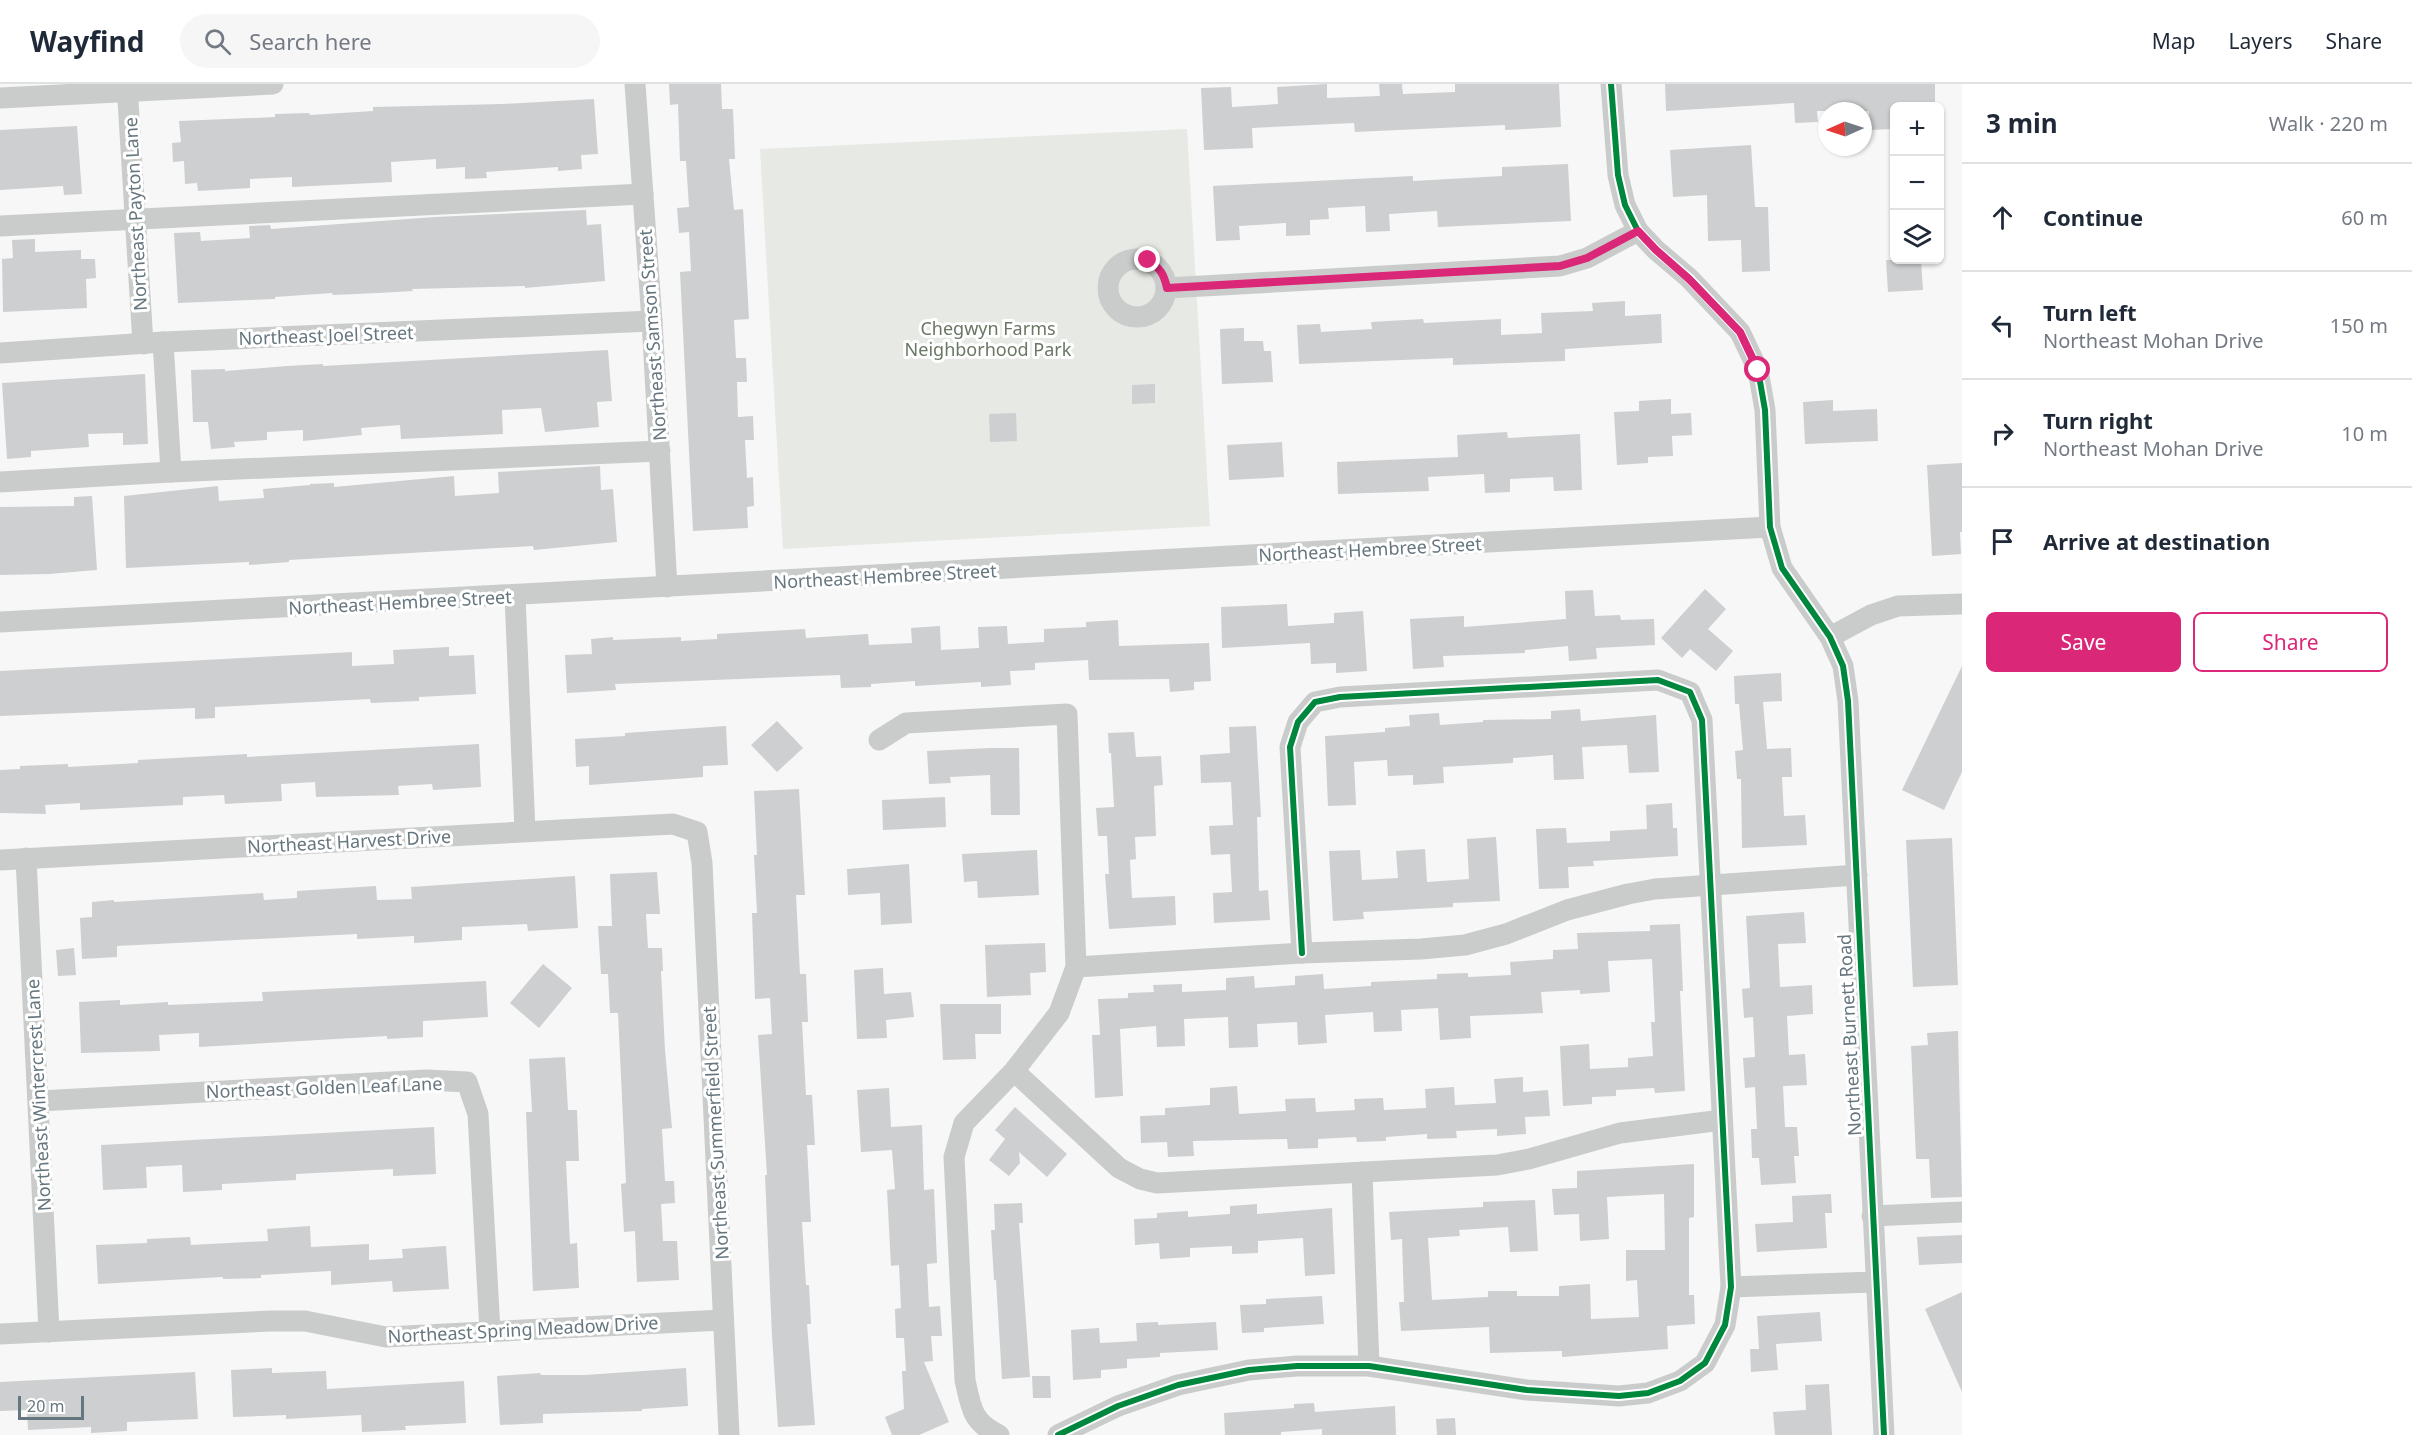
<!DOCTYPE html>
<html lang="en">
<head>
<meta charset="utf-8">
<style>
	body { margin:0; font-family:"Noto Sans",sans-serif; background:#f6f6f7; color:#1f2937 }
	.controls { position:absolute; right:18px; top:18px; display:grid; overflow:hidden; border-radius:9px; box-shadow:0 2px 4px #0004 }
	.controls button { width:54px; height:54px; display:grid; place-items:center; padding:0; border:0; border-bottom:2px solid #e0e1e3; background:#fff; color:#1f2937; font:30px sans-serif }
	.compass { position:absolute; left:1818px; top:18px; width:54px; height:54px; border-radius:50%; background:#fff; box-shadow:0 2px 4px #0004; rotate:267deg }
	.scale { position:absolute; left:18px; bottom:15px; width:66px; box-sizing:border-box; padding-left:6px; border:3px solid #66767e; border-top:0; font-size:16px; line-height:21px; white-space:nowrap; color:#66767e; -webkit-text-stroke:4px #fff; paint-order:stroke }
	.stop { position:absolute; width:18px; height:18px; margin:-14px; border:4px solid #db2777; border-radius:50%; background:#fff }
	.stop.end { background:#db2777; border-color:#fff; box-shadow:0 2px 6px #0008 }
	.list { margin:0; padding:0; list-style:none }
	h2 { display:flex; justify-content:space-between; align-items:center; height:78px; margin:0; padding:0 24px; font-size:26px }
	h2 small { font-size:20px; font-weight:400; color:#747a83 }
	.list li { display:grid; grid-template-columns:39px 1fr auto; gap:18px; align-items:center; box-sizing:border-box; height:108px; padding:0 24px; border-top:2px solid #e0e1e3 }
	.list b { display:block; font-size:22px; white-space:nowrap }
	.list p { margin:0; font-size:20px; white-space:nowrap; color:#747a83 }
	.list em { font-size:20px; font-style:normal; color:#747a83 }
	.actions { display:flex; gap:12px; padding:18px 24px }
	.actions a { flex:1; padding:14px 0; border:2px solid #db2777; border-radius:9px; text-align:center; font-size:21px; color:#db2777 }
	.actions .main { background:#db2777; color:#fff }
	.icon { flex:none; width:33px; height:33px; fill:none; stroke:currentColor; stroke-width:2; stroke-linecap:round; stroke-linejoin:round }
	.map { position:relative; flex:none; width:1962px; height:1351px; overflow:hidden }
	header { display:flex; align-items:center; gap:36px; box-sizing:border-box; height:84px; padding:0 30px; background:#fff; border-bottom:2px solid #e0e1e3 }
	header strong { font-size:28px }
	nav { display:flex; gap:33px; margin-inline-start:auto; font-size:21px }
	.search { width:420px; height:54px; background:#f6f6f7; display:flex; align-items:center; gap:15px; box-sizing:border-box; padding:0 21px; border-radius:33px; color:#747a83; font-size:22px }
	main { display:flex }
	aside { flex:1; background:#fff }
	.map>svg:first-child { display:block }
</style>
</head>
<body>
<header>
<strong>Wayfind</strong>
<div class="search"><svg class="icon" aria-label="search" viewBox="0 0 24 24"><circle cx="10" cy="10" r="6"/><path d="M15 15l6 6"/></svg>Search here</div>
<nav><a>Map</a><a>Layers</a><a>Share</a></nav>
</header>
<main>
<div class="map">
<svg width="1962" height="1351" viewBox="0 0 1962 1351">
	<rect width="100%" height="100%" fill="#f7f7f7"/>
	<path fill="#e6e9e4" d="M1187,45l23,397 -427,23 -23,-400z"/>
	<g fill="#cecfd0">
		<path d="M669,0h52l1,25h11l2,50h-6l5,51 9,-1 6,110 -15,1 2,38h10l1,24h-10l1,35 15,-1 1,24h-9l2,38 6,-1 1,29 -7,1 1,21 -55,3 -13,-259 11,-1 -2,-39 -10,1 -2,-25 12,-1 -3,-46h-6l-2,-57 -8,1z"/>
		<path d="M1327,0v14l53,-2 -1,-12h23l1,10 52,-2v-8h104l2,43 -56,3v-5l-150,7 -1,-9 -102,5 1,20 -49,2 -3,-62 30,-1 1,20 46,-3 -1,-17z"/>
		<path d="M1665,0h270v22h-41l-1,23 -23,1 -1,-19h-52l1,11 -23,1 -1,-20 -128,8z"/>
		<path d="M594,15l4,55 -17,1 1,14 -24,2v-4l-72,5 1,6 -22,1v-12l-29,2v-10l-45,3 1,20 -100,5v-10l-42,2v9l-52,3 -1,-8 -12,1 -1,-23 -11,1 -1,-19 9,-1 -2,-21 96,-4v-3l34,-1 1,2 63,-4v-4l129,-3z"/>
		<path d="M77,42l5,68 -18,1 -1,-9 -63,4v-60z"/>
		<path d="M1751,61l4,62h13l2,64 -28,1 -1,-32 -33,1 -1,-46 -34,2 -3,-47z"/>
		<path d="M1568,80l3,57 -133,6 -1,-16 -48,3 1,17 -24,1 -1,-26 -37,2 1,11 -19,1v15l-24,1v-13l-47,3 1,14 -24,1 -3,-55 200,-10v5l89,-5v-9z"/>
		<path d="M586,126l1,15 14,-1 4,57 -80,7v-2l-113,3 1,2 -35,2 -45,2 -1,-2 -57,4v2l-97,4 -4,-70 26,-1 1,9 49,-3 -1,-12 21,-1 1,4 164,-12z"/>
		<path d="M35,155v13l46,-2v9h14l1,19 -10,1 1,29 -84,4 -1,-53 11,-1 -1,-18z"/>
		<path d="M1886,176h35l2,30 -35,2z"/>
		<path d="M1625,217v15l36,-2 1,29 -97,6v12l-112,4v-7l-154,6 -2,-39 23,-1 1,8 51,-3 -1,-7 52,-3 1,4 77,-4v16l41,-2 -1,-20 52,-2 -1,-8z"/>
		<path d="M1244,244v13h19l1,10h7l2,31 -51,2 -2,-55z"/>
		<path d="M608,266l4,51 -15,1 2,25 -54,5 -4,-24 -39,2 1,24 -102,5 -1,-14 -39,3 1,7 -59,6v-11l-36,2v8l-33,2 1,5 -24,2 -3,-27h-15l-2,-52 34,-1v2l62,-5 36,-2v2z"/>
		<path d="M145,290l3,70 -25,1v-12l-35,1 1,13 -58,4v6l-24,2 -5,-76z"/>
		<path d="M1155,300v19l-23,1v-19z"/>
		<path d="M1671,315v15l20,-1 1,22 -20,1 1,20 -25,1v6l-31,2 -3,-53 25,-1v-10z"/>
		<path d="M1833,316v11l44,-2 1,32 -73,3 -2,-42z"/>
		<path d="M1016,329l1,28 -27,1 -1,-28z"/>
		<path d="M1507,348l1,6 72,-4 2,56 -28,1 -1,-14 -43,2v13l-25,1 -1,-19 -56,3 1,14 -91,3 -1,-32 121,-5 -1,-22z"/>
		<path d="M1282,358l2,35 -55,3 -2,-35z"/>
		<path d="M1962,379v69h-2l1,22 -29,2 -5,-91z"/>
		<path d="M600,382l1,24 12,-1 4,53 -83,8 -1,-4 -244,14v2l-40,3v-3l-123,6 -2,-72 94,-10 1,15 45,-3 -1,-9 47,-4v-1l24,-1v4l120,-11 1,20 44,-3 -1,-21z"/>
		<path d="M92,412l5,74 -48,4 -49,1v-68l74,-1v-9z"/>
		<path d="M1705,505l21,20 -18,20 25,22 -17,20 -26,-22 -8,9 -21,-20z"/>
		<path d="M1593,506l2,26 25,-1 1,5 33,-1 1,26 -59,3 1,11 -28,2 -1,-15 -43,4v3l-82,3 1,11 -31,2 -3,-50 54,-3v11l102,-8 -1,-28z"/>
		<path d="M1287,520l1,22 46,-3v-10l29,-2 4,60 -31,2v-10l-25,1 -1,-21 -88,5 -1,-41z"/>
		<path d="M1118,536l1,26 90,-3 2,38 -17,1v8l-24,2 -1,-13 -80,1 -1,-20 -53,3v7l-25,1 1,14 -30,2v-5l-66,4v-5l-44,3v3l-30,1 -1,-13 -225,9 1,6 -49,3 -2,-38 27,-1 -1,-15 22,-2v3l68,-3v4l36,-2v-5l88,-5 1,9 62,-4 1,11 43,-2 -1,-15 29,-2 1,24 38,-2 -1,-21 29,-1 1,18 36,-2v-13l42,-2v-5z"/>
		<path d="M449,563v9l25,-1 2,39 -57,3v4l-48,2 -1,-4 -155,8v11l-20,1v-11l-195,8v-45l352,-19v14l42,-2 -1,-14z"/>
		<path d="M1962,582v106l-18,38 -42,-20z"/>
		<path d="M1781,589l1,28 -19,1 4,47 24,-1 1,29h-10l2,39 21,-1 2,30 -65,3 -1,-69h-4l-2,-28 8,-1 -4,-46h-4l-1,-28z"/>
		<path d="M1580,625l1,12 75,-6 3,57 -30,1 -2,-28 -45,2 2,32 -30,1 -1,-25 -40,3v5l-70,4 1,16 -31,2v-10l-25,1 -1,-16 -33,2 2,43 -28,1 -3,-70 60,-4v-4l25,-2 -1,-11 30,-2 1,12 43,-3v-2l68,-1v-8z"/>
		<path d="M777,637l26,27 -26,24 -26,-27z"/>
		<path d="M726,642l2,39 -25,1v11l-114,8v-19l-13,1 -1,-28 50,-3v-3z"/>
		<path d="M1256,642l5,91h-4l2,74 9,-1 2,30 -56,3 -1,-30 19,-1 -2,-38 -19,1 -2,-29 24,-1 -2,-43 -30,1 -1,-28 30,-2 -1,-26z"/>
		<path d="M1134,648l2,25 25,-1 2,29 -9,1 2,50 -21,1 1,22 -6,1 2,38 43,-2 1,29 -67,4 -4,-55h4l-2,-38h-9l-2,-28 18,-1 -3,-54h-2l-1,-20z"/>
		<path d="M479,660l2,43 -48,3 -1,-6 -34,2 1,9 -83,2 -1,-15 -34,2 1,17 -57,3 -1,-9 -41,2v8l-103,5v-7l-35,2 1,9 -46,-1v-43l20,-1v-3l48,-2v3l70,-4v-3l109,-6v3z"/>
		<path d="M990,664h29l1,67h-29l-1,-40 -40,2 1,6 -22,1 -2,-33z"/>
		<path d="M799,705l6,106h-9l4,79h6l2,48h-6l4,73h6l3,50h-8l4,77h-9l4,63h3l2,39h-4l8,101 -37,2 -6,-91 -7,-161h2l-9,-140 14,-1 -2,-36 -15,1 -3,-86h5l-3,-58h3l-3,-64z"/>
		<path d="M945,713l1,30 -63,3 -1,-30z"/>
		<path d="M1672,719l1,25h4l1,28 -85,5 1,5 -26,1 1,21 -30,1 -3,-60 30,-1 1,15 43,-2v-10l37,-2 -1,-24z"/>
		<path d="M1496,753l4,64 -47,2v4l-90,5 1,7 -31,2 -4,-70 31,-1 2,30 36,-2 -2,-27 29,-2 2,33 42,-3 -2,-40z"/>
		<path d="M1952,754l6,147 -45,2 -7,-147z"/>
		<path d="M1037,766l2,45 -61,3 -1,-17 -13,1 -2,-28z"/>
		<path d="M909,780l3,59 -31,2 -1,-32 -32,2 -1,-26z"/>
		<path d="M657,788l3,42h-14l2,34h14l1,23h-2l4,79 7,78 -10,1 3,52h9l1,22 -14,1 2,37h14l2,39 -42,2 -2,-51 -11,1 -3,-48 5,-1 -8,-170h-8l-2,-39h-7l-3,-48h14l-2,-52z"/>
		<path d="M575,792l3,52 -50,3 -1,-7 -65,3v13l-48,3v-7l-57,3v-5l-240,12v11l-35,2 -2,-41 12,-1v-15l22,-2v2l149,-9 1,7 33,-2v-7l79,-5 1,14 35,-1 -1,-12z"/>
		<path d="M1804,828l2,31 -28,1 2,43 32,-2 1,29 -26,2 2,39 16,-1 2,31 -24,1 2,41h12l2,29h-5l2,27 -35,2 -2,-27h-7l-1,-29h6l-2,-42 -10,1 -2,-30 12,-1 -2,-40 -9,1 -2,-29 8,-1 -4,-72z"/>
		<path d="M1680,840l3,67h-3l5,100 -30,2 -1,-5 -38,2v6l-24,1v7l-29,2 -3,-60 29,-2 1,25 38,-2v-9l25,-2 -2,-34h4l-3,-63 -44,2 2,31 -30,2v-4l-39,2 2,21 -73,3 1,22 -31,2 -2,-32 -37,2 1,21 -28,1 -1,-20 -48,3 2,28 -29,2 -1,-23 -40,2 1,23 -29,1 -1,-31 -44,2 1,27 -28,1 -1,-21 -36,3 3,67 -28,2 -3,-63h8l-2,-36 30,-1v-5l26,-1 -1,-7 29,-1v8l44,-2v-12l28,-2 1,12 40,-3v-9l28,-2 1,15 47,-3v-4l66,-3v-5l31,-1v4l43,-2 -1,-13 43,-3v-9l25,-1 -1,-16 73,-2v-6z"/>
		<path d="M1045,859l1,29 -16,1 1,22 -44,2 -2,-52z"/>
		<path d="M74,864l2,27 -18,1 -2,-26z"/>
		<path d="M543,880l29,24 -33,40 -29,-25z"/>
		<path d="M883,884l1,26 27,-2 3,25 -28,3 1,18 -30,1 -3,-69z"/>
		<path d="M486,897l2,36 -65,4v16l-36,2v-3l-188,11v-14l-40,2 1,16 -79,2 -2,-51 41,-2v5l48,-3v3l95,-4 -1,-9z"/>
		<path d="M940,920h61v30h-26l1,25 -33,1z"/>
		<path d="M1958,947l4,166 -31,1 -2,-39h-13l-5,-113 17,-1 -1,-12z"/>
		<path d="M565,973l3,53h9l2,51h-13l4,83 7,-1 2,45 -46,3 -7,-179h6l-3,-53z"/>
		<path d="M1523,993v15l25,-2 2,26 -25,1 1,17 -29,2v-7l-41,2 1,7 -30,1v-5l-41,3v4l-29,1 -1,-5 -38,2v9l-30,1 -1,-10 -94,2 1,15 -26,1 -1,-15 -26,1 -1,-27 25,-1v-7l45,-3v-17l27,-2 2,28 47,-3 -1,-12 30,-1 1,14 39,-2 -1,-11 29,-1 1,12 42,-2 -1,-19 29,-2 1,18 41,-2 -2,-24z"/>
		<path d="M889,1004l2,39 31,-2 2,65 10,-1 3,74 -10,1 2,43 11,-1 2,30h-11l2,25 -9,1 25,60 -30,13h-27l-7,-18 19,-8 -2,-38h4l-2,-33h-8l-1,-29 6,-1 -2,-43 -8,1 -4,-76 8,-1 -3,-39 -31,2 -4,-62z"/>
		<path d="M1015,1023l52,47 -20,23 -28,-25 1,11 -11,13 -20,-16 16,-21 -10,-9z"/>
		<path d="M434,1043l2,47 -43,2v-7l-97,5v6l-74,4v6l-39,2 -1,-27 -36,2 1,21 -44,2 -2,-45z"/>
		<path d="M1694,1080v53l-5,1v77h5l1,29 -28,2 1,23 -106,8v-6l-72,2 -1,-26 -88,4 -2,-29h5l-2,-63 -11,1 -2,-28 94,-5v-5l52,-2 3,51 -28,1 -2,-25 -49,3 1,6 -32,2 4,62 56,-3v-6h29v5h42v-10l31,-2 1,35 48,-2 -2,-37 -11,1v-31h39l-1,-56 -57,3 2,42 -29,2 -1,-27 -25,1 -2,-26 25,-1v-17z"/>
		<path d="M1831,1110l1,19h-7l2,35 -70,4 -2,-28 38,-2 -1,-26z"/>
		<path d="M1022,1119l1,20h-4l11,154 -28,2 -6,-99h-2l-3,-50h4l-1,-26z"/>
		<path d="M1257,1120v10l75,-6 3,66 -30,2 -2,-38 -45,3v12l-26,1v-8l-42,2v9l-30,2 -1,-16 -24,2 -1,-26 23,-1v-5l31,-2v6l42,-3v-8z"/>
		<path d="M310,1142l1,21 58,-3v16l34,-2 -1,-9 44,-3 3,43 -56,3 -1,-11 -61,4v-14l-70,4v3l-38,1v-2l-125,7 -2,-39 51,-2v-4l43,-2 1,8 77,-4 -1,-12z"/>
		<path d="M1962,1151v28l-43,2 -2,-28z"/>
		<path d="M1962,1208v100l-37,-83z"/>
		<path d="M1322,1212l2,28 -60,4v4l-22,1 -2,-28 26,-1v-5z"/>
		<path d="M1820,1228l2,29 -46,3 2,26 -27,2 -1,-23h9l-2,-33z"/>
		<path d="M1158,1238v3l58,-3 2,28 -58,3v4l-33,2v9l-26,2v8l-28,2 -2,-50 28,-2 1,15 37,-2 -1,-18z"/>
		<path d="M272,1284v5l54,-2 1,18 137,-8 2,42 -61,3 1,4 -44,2 -1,-17 -75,4v-4l-53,2 -2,-47z"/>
		<path d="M686,1284l2,38 -46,3v2l-99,3v9l-43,2 -3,-49 43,-3 1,2h44z"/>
		<path d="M195,1288l3,47 -71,3v9l-36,2v-6l-63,3 -1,-20 -27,1v-29z"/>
		<path d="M1032,1292h18l1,22h-18z"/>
		<path d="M1829,1300l3,51h-57l-2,-23 33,-2 -1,-25z"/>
		<path d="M1314,1319l1,9 80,-6 1,29h-74v-6l-41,3v3h-56l-1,-22 70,-5v-4z"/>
		<path d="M1455,1334l1,17h-19l-1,-16z"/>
	</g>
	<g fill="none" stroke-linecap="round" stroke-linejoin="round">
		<g stroke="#cacccc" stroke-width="21">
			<path d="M127,0l16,260"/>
			<path d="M635,0l17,237 15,266"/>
			<path d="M1611,0l7,91 7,30 13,26 18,19 33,28 51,54 18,38 7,40 5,117 12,41 48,69 13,29 5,35 36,734"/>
			<path d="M0,14l273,-14"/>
			<path d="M0,142l643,-32"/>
			<circle cx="1137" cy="204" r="29"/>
			<path d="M1167,204l393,-22 27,-8 51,-27"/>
			<path d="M163,258l8,130"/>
			<path d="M0,269l163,-11 489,-21"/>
			<path d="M0,398l171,-10 489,-21"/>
			<path d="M515,512l10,235"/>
			<path d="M0,538l1770,-95"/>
			<path d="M1830,553l41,-22 27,-9 64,-2"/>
			<path d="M879,656l27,-17 161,-9 9,253 -17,46 -45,58 -50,52 -10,34 11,223c6,28 7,42 34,55"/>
			<path d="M26,774l23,474"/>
			<path d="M0,776l673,-36 24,8 5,31 27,572"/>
			<path d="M1076,883l226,-14 119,-4 44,-4 41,-11 61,-24 61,-16 27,-5 202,-14"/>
			<path d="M1014,987l105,97 21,11 17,4 340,-18 32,-6 91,-26 102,-13"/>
			<path d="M39,1017l388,-21 40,2 11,32 12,217"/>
			<path d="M1362,1088l7,194"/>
			<path d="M1872,1132l90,-4"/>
			<path d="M1731,1203l144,-5"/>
			<path d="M0,1250l271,-13h34l81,16 337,-17"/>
			<path d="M1058,1351l60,-29 60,-21 71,-15 48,-4h72l158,24 92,6 29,-3 32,-12 25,-18 20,-38 6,-38 -29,-567 -12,-28 -32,-12 -318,17 -25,5 -17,20 -8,25 12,206"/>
		</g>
		<g stroke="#fff" stroke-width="10">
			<g id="cycleway">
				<path d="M1611,0l7,91 7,30 13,26 18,19 33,28 51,54 18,38 7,40 5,117 12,41 48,69 13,29 5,35 36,734"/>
				<path d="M1058,1351l60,-29 60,-21 71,-15 48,-4h72l158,24 92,6 29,-3 32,-12 25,-18 20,-38 6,-38 -29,-567 -12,-28 -32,-12 -318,17 -25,5 -17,20 -8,25 12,206"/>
			</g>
		</g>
		<use href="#cycleway" stroke="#00873e" stroke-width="6"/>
	</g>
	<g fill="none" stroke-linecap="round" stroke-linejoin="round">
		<path stroke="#db2777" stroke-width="8" d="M1148,176c12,8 16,14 19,28l393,-22 27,-8 51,-27 18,19 33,29 51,53 18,38"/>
	</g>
	<g text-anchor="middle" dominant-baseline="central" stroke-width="6" stroke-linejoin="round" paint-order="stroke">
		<g font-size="18" fill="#66767e" stroke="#fff">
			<text transform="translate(135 130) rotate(-93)">Northeast Payton Lane</text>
			<text transform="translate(326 251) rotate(-2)">Northeast Joel Street</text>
			<text transform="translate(652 251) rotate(-94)">Northeast Samson Street</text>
			<text transform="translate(1370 465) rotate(-3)">Northeast Hembree Street</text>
			<text transform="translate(885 492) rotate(-3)">Northeast Hembree Street</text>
			<text transform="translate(400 518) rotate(-3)">Northeast Hembree Street</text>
			<text transform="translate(349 757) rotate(-3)">Northeast Harvest Drive</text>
			<text transform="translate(1849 951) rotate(-93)">Northeast Burnett Road</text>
			<text transform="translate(324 1003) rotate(-2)">Northeast Golden Leaf Lane</text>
			<text transform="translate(38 1011) rotate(-93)">Northeast Wintercrest Lane</text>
			<text transform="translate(715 1049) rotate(-93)">Northeast Summerfield Street</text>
			<text transform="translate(523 1245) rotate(-3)">Northeast Spring Meadow Drive</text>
		</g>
		<g font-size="18" fill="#697764" stroke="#fff">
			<text x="988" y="244">Chegwyn Farms<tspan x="988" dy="21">Neighborhood Park</tspan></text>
		</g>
	</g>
</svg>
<div class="controls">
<button>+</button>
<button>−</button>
<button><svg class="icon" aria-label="layers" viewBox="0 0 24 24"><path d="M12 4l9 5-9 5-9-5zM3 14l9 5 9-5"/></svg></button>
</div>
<svg class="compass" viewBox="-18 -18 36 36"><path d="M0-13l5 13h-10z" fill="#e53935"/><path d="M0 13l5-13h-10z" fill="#747a83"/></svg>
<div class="scale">20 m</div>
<div class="stop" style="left:1758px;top:286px"></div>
<div class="stop end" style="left:1148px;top:176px"></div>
</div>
<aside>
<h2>3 min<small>Walk · 220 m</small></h2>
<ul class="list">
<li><svg class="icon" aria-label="ahead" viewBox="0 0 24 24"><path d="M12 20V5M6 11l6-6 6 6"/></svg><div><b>Continue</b></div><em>60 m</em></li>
<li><svg class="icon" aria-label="left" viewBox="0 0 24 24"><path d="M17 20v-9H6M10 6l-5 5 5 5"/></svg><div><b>Turn left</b><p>Northeast Mohan Drive</p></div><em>150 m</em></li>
<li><svg class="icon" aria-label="right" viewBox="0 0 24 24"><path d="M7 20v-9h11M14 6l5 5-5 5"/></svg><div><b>Turn right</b><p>Northeast Mohan Drive</p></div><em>10 m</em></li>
<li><svg class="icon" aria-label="arrive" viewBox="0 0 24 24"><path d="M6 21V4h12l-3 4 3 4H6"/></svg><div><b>Arrive at destination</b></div></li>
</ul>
<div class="actions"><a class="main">Save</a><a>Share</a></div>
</aside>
</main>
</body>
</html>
